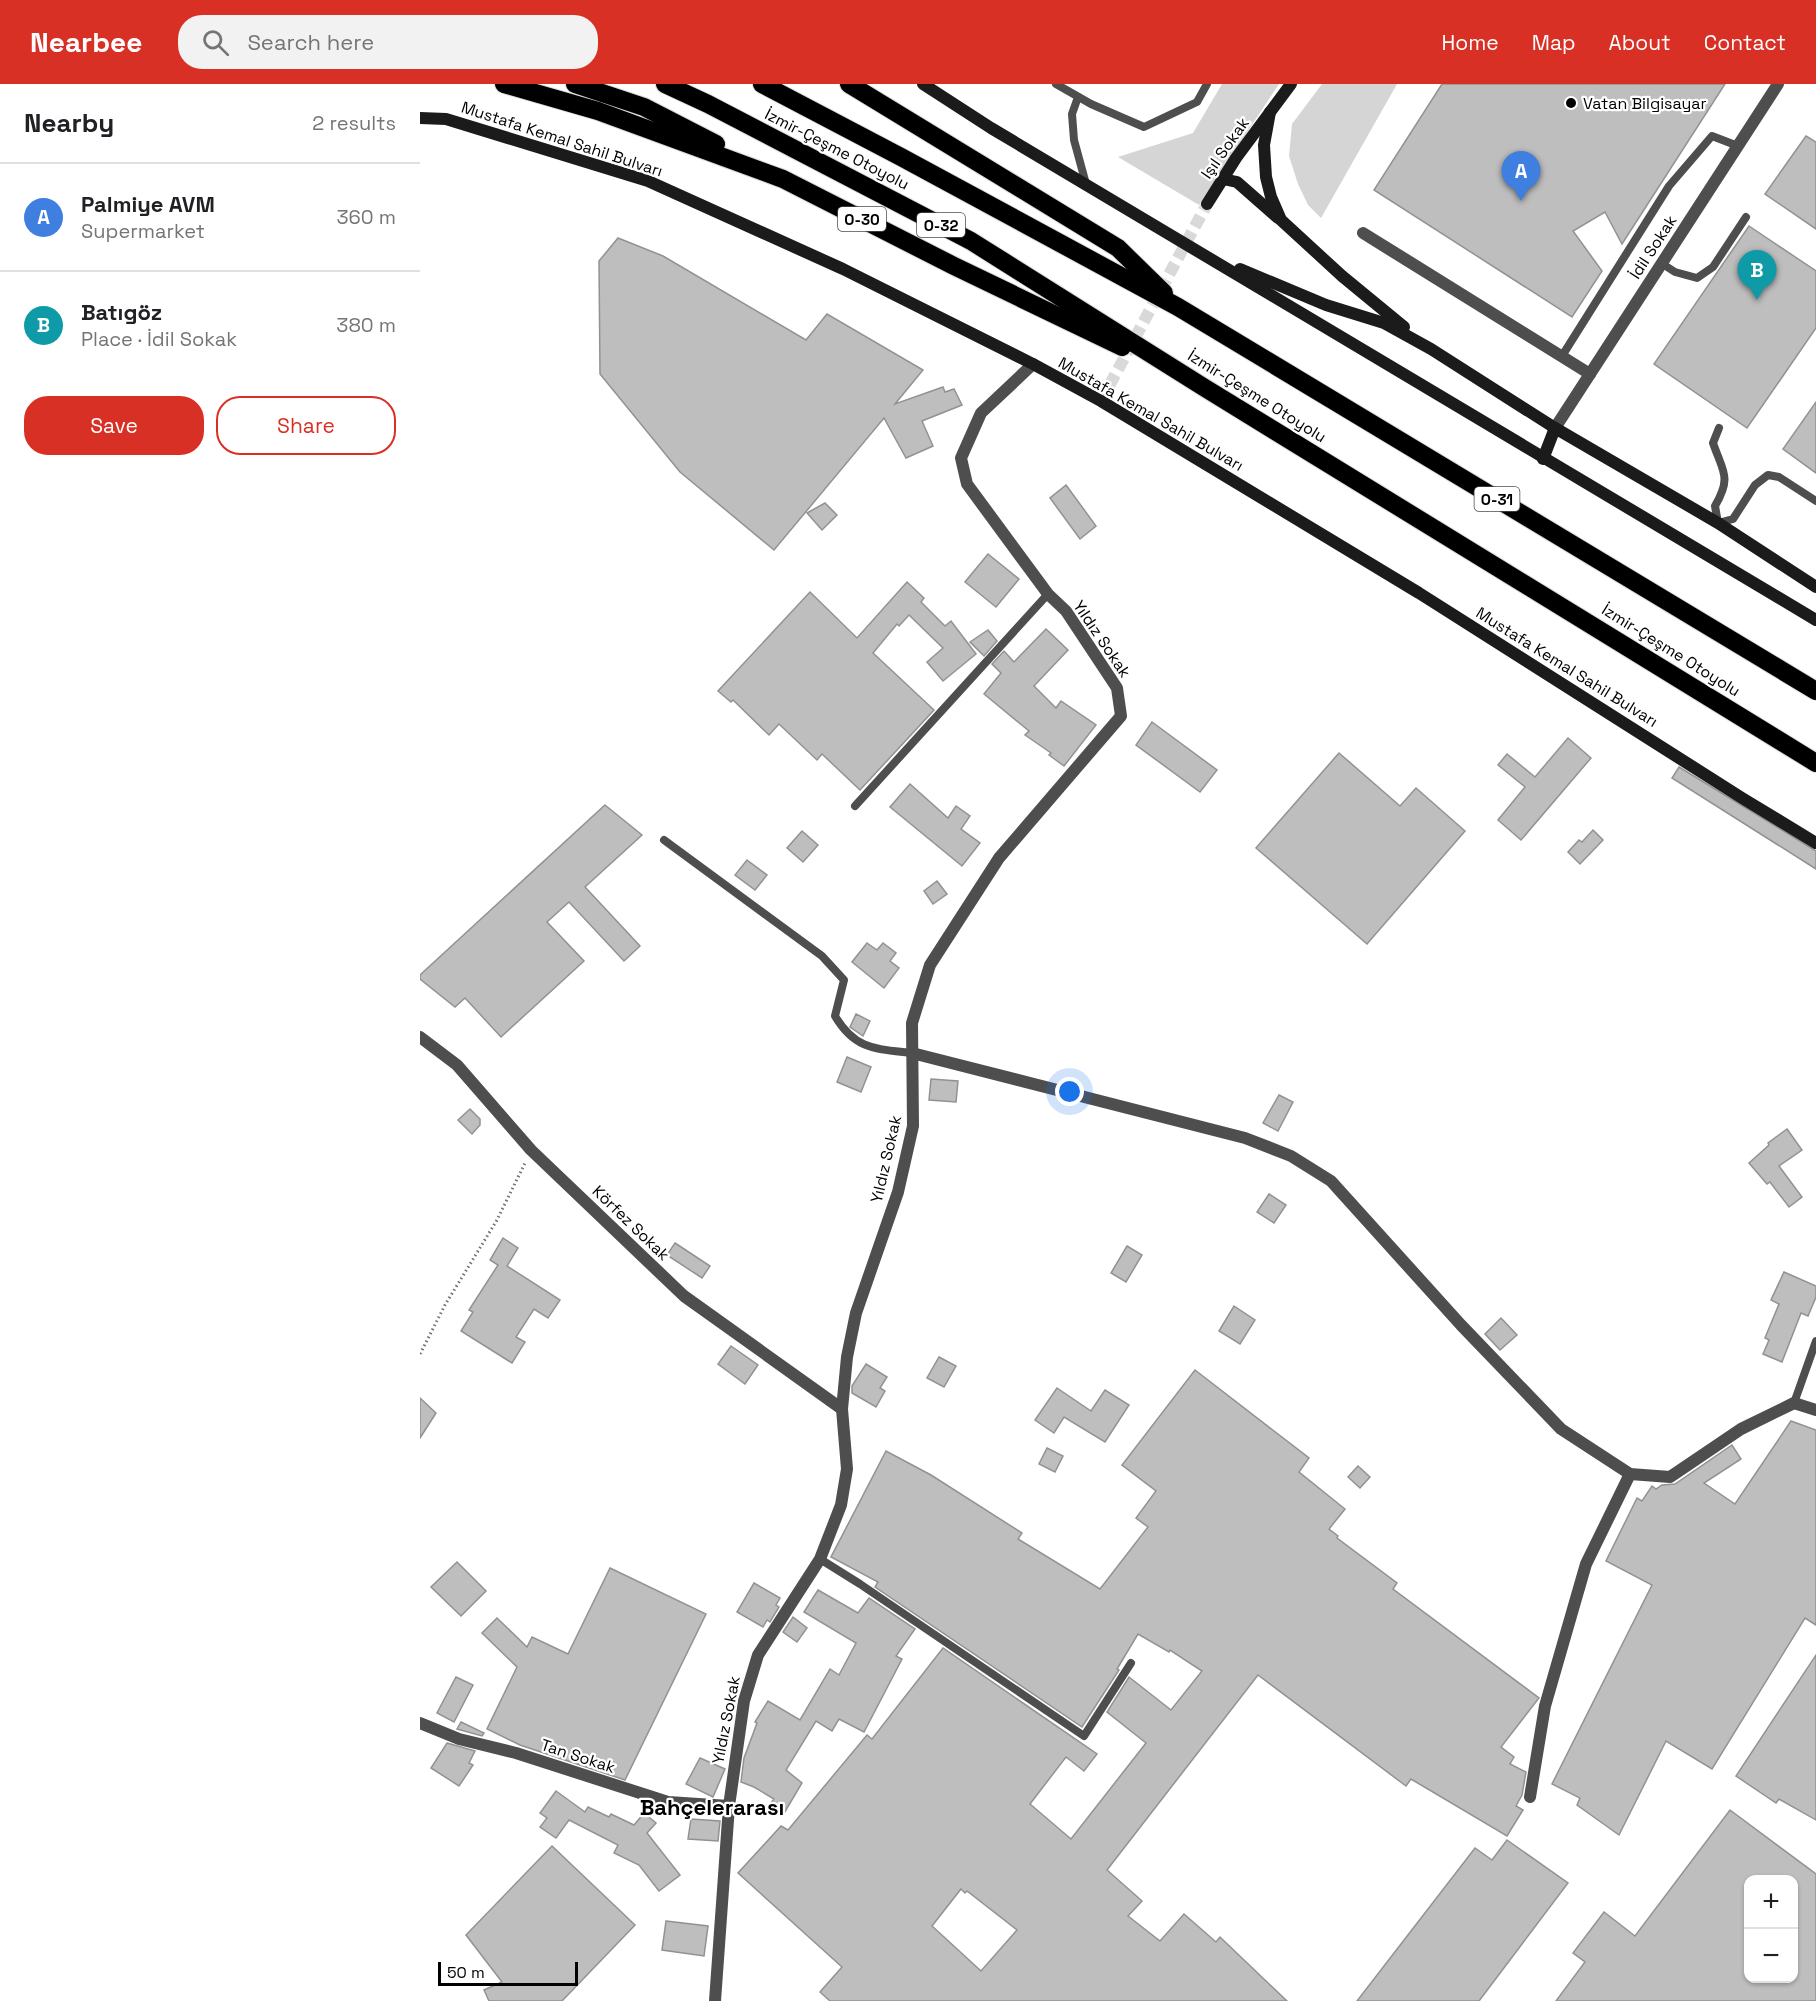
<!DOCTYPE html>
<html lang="en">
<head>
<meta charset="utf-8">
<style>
	body { margin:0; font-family:"Space Grotesk",sans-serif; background:#f2f2f2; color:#202124 }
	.controls { position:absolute; right:18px; bottom:18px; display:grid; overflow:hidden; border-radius:12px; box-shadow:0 2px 4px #0004 }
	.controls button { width:54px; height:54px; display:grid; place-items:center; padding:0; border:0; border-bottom:2px solid #e0e0e0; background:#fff; color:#202124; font:30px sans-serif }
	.scale { position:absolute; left:18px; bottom:15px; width:140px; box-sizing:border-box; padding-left:6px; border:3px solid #000; border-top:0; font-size:16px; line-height:21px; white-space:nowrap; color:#000; -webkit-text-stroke:4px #fff; paint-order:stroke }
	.you { position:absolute; left:650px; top:1008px; width:21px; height:21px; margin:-15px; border:4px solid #fff; border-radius:50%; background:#1a73e8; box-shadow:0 0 0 9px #1a73e833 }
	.badge { display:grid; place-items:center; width:39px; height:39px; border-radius:50%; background:#d93025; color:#fff; font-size:20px; font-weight:700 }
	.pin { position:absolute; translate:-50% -50px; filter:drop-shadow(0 2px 3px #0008) }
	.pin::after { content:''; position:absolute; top:32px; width:21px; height:18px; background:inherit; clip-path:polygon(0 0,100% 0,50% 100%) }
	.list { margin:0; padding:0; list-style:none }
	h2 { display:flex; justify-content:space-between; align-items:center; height:78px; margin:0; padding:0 24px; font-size:26px }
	h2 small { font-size:20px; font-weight:400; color:#757577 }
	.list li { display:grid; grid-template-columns:39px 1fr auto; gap:18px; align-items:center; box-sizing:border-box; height:108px; padding:0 24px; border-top:2px solid #e0e0e0 }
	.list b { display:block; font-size:22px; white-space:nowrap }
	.list p { margin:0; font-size:20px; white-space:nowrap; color:#757577 }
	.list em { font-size:20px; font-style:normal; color:#757577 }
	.actions { display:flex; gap:12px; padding:18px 24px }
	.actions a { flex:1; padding:14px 0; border:2px solid #d93025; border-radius:24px; text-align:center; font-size:21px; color:#d93025 }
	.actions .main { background:#d93025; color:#fff }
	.icon { flex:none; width:33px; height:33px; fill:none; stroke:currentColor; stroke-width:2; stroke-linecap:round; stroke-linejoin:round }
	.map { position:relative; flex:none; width:1396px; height:1917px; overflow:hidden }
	header { display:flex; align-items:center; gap:36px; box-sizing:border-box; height:84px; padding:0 30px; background:#d93025; color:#fff }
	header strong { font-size:28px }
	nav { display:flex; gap:33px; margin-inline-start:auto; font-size:21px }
	.search { width:420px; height:54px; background:#f2f2f2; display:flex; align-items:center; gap:15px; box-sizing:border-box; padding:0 21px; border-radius:24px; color:#757577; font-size:22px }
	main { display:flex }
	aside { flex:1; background:#fff }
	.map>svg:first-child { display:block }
</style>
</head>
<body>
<header>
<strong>Nearbee</strong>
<div class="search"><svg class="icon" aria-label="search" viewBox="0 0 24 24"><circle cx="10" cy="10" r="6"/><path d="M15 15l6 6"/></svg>Search here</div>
<nav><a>Home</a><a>Map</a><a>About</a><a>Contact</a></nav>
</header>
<main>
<aside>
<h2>Nearby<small>2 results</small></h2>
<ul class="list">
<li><span class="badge" style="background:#3f7fe0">A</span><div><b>Palmiye AVM</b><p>Supermarket</p></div><em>360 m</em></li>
<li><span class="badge" style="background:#0f9aa8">B</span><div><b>Batıgöz</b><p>Place · İdil Sokak</p></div><em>380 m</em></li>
</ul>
<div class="actions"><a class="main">Save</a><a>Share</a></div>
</aside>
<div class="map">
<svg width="1396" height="1917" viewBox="0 0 1396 1917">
	<rect width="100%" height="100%" fill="#fff"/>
	<g fill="#d5d5d5">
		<path d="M802,0h57l-80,121 -81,-48 75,-24z"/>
		<path d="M902,0h75l-76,134 -13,-13 -10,-21 -9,-28 3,-32z"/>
	</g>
	<g fill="#bebebe" stroke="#929292" stroke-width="1.5" fill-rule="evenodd">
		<path d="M1022,0h283l-103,160 -17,-32 -32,19 29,40 -30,46 -198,-127z"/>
		<path d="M1386,52l10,6v87l-51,-35z"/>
		<path d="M1329,142l67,45v57l-69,100 -93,-64z"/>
		<path d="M198,154l45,18 143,84 21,-26 96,56 -28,34 48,-17 2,5 9,-3 8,16 -40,16 11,25 -27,12 -22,-40 -110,132 -94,-78 -80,-98 -1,-113z"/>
		<path d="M1396,318v71l-33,-24z"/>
		<path d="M646,401l30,41 -16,13 -30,-41z"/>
		<path d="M405,419l12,12 -15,15 -15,-17z"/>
		<path d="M568,470l31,25 -23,28 -31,-25z"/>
		<path d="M487,498l17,16 -3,4 24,24 6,-5 25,33 -33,27 -16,-19 16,-14 -34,-33 -10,11 -2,-2 -24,29 61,57 -74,80 -38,-36 -5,6 -38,-36 -10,11 -36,-35 -2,2 -13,-11 92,-99 47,46z"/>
		<path d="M626,545l22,21 -34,36 22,22 5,-7 35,24 -32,41 -15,-11 2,-2 -26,-18 4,-4 -45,-37 17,-21 -9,-9 12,-13 10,11z"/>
		<path d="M568,546l9,11 -13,15 -14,-14z"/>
		<path d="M732,638l65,48 -17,22 -64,-47z"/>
		<path d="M1148,654l23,20 -70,82 -23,-20 27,-33 -27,-22 9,-11 28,23z"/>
		<path d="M919,669l61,53 16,-18 49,43 -98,113 -111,-96z"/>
		<path d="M1259,683l137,84v18l-144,-91z"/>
		<path d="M490,700l38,34 8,-12 14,10 -9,13 19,14 -18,23 -72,-59z"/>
		<path d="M185,721l37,30 -57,52 55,59 -16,15 -55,-59 -22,20 37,39 -83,76 -36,-39 -10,9 -35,-28v-4z"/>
		<path d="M1173,746l10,10 -23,24 -12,-12 11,-12 3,2z"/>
		<path d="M382,747l16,14 -15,17 -16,-14z"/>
		<path d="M327,776l20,15 -12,15 -20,-15z"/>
		<path d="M517,797l10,13 -14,10 -9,-13z"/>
		<path d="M447,859l10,7 6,-7 13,10 -6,8 9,7 -15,20 -32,-26z"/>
		<path d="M436,930l14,7 -7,15 -13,-9z"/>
		<path d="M427,973l24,10 -10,25 -24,-10z"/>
		<path d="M511,995l27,2 -2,21 -27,-2z"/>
		<path d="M859,1011l14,7 -15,29 -15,-8z"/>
		<path d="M50,1025l10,10v6l-8,9 -14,-14z"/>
		<path d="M1367,1045l15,21 -23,16 23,31 -13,10 -19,-25 -3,2 -18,-21 20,-18 -1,-2z"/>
		<path d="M849,1110l17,11 -12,18 -17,-11z"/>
		<path d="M83,1154l15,10 -11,18 53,34 -12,18 -14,-9 -18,28 9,5 -13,21 -51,-32 12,-19 -4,-2 29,-45 -8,-5z"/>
		<path d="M255,1159l35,23 -8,12 -35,-23z"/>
		<path d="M707,1162l15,9 -16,27 -15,-9z"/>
		<path d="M1364,1188l32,14v11l-8,19 -7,-3 -19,49 -19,-8 6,-14 -4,-2 14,-34 -8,-4z"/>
		<path d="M814,1222l21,14 -15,24 -21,-13z"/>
		<path d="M1081,1234l16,17 -17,15 -15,-16z"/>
		<path d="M311,1262l27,19 -13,19 -27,-20z"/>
		<path d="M519,1273l17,9 -12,21 -17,-9z"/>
		<path d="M446,1280l21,13 -7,11 5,3 -9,16 -24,-14v-7z"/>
		<path d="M775,1286l114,88 -10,14 46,37 -16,20 9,7 -1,2 60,45 -4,6 146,109 -38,49 13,10 -4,7 16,8 -4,23 -6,11 7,4 -16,26 -96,-57 -5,7 -148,-111 -151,195 35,31 -14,15 32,25 24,-27 32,28 4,-5 67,64h-457l-10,-9 22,-25 -104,-94 43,-47 7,4 79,-95 5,4 71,-91 154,106 -13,17 -18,-14 -36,47 41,35 75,-96 -39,-31 22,-35 42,33 31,-39 -32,-21 -1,2 -31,-18 -21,35 2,1 -37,57 -207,-140 3,-5 -47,-25 55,-106 45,24 91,58 -4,6 82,50 48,-62 -12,-9 20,-27 -34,-26zM541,1805l4,4 2,-2 50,39 -36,41 -49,-45z"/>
		<path d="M637,1304l34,23 14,-21 24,15 -24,37 -41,-25 -10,16 -19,-13z"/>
		<path d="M0,1314l16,15 -16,25z"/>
		<path d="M1371,1337l25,9v195l-11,-7 -93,151 -46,-28 -47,94 -42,-30 3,-7 -28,-14 100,-199 -46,-24 31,-63 5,3 10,-15 4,3 6,-4 13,-1 57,-39 9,14 -37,24 31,21z"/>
		<path d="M627,1364l16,8 -8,16 -16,-8z"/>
		<path d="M938,1382l12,11 -10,11 -12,-11z"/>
		<path d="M37,1478l29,29 -25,25 -30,-29z"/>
		<path d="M190,1484l96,46 -81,166 -105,-35 -33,-16 30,-62 -35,-34 15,-15 30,29 5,-10 36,17z"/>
		<path d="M334,1499l26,15 -4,7 3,2 -9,15 -3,-2 -4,7 -26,-15z"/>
		<path d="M398,1506l40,23 11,-15 46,31 -19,27 6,3 -38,73 -25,-13 -7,12 -16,-10 -30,49 16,13 -19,32 -13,-11 4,-5 -20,-12 -13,-5 3,-24 13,-35 -2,-1 13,-21 32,19 30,-51 9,6 17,-32 -52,-31z"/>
		<path d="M373,1533l14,11 -10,14 -14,-10z"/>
		<path d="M1396,1571v165l-37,-21 -3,4 -40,-27z"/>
		<path d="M36,1593l17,8 -19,37 -17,-9z"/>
		<path d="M41,1638l23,11 -2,3 -25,-7z"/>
		<path d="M27,1659l28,8 -6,12 4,2 -14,21 -28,-18z"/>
		<path d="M280,1674l25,11 -12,28 -27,-13z"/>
		<path d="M136,1707l29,21 3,-5 21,10 2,-3 23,11 10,-12 12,10 -9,10 33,42 -21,16 -20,-26 -25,-12 4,-8 -49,-25 -13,18 -16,-11 7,-9 -7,-5z"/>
		<path d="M1310,1726l86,64v127h-260l29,-39 -12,-9 31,-41 31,24zM1329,1796h45v98h-45z"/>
		<path d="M271,1735l29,2 -2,20 -30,-2z"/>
		<path d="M1087,1756l61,43 -89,118h-122l118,-153 17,12z"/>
		<path d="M132,1762l83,79 -73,76h-73l-5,-11 18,-8 -36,-47z"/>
		<path d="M246,1837l42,5 -4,30 -42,-6z"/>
	</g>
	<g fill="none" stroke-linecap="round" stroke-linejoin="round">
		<path stroke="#d9d9d9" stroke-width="12" stroke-dasharray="12 6" stroke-linecap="butt" d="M681,317l106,-197"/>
		<g stroke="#dbdbdb" stroke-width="20">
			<g id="highway">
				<path d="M84,0l94,27 185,68 171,87 168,81"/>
				<path d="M155,0l69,23 72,37"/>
				<path d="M245,0l43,20 263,137 234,147 611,375"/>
				<path d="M342,0l139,73 277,150 638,384"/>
				<path d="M429,0l269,164 46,45"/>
			</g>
		</g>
		<path stroke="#707070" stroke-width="3" stroke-dasharray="1.5 3" stroke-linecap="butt" d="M0,1270l25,-49 52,-85 28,-57"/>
		<g stroke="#4e4e4e" stroke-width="8">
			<path d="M636,0l35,20 53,23 53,-25 10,-18"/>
			<path d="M658,13l-6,17 2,26 12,44"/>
			<path d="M1241,179l14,9 22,6 16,-11 33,-50"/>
			<path d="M1142,272l107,-170 43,-50 26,10"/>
			<path d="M1299,344l-6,15c10,29 19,34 2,63l3,17 15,-4 22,-34 13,-10 11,2 37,24"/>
			<path d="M435,722l193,-212"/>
			<path d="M244,756l158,116 22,24 -9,36c20,34 41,33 77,37"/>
			<path d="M1374,1319l22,-62"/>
			<path d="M400,1475l40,25 224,152 47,-73"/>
		</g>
		<g stroke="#4e4e4e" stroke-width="12">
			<path d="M943,149l227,141"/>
			<path d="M1135,344l223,-344"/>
			<path d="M0,953l37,28 74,85 153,146 158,113"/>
			<path d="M492,969l333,85 46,18 40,25 130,144 100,104 69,45 40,3 71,-48 53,-26 22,7"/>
			<path d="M0,1639l39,16 57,14 152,49 61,4"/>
			<path d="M1110,1713l15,-91 41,-142 44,-90"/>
			<path d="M295,1917l14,-195 15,-105 14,-46 62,-96 21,-54 6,-36 -5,-60 5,-52 9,-44 42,-121 15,-66 -1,-103 18,-58 69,-107 122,-142 -4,-28 -51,-77 -18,-17 -81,-110 -6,-26 20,-45 52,-49"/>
		</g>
		<g stroke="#1b1b1b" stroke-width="12">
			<path d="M503,0l68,44 825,492"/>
			<path d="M850,28l-6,33 2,32 5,20 10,23 61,56 62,51"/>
			<path d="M0,34l26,1 202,62 195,88 190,95 68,37 318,192 323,205 74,45"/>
			<path d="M803,95l14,3 41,36"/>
			<path d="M787,120l29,-46 55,-74"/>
			<path d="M820,185l86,36 58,18 47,26 124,79"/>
			<path d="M1123,375l12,-31 163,95 98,64"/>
		</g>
		<use href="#highway" stroke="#000" stroke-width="18"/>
	</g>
	<circle fill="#000" stroke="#fff" stroke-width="2" cx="1151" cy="19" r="6"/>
	<g text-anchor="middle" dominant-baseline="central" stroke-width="4.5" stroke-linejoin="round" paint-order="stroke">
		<g fill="#fff" stroke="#4c4c4c" stroke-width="1.5">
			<rect x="418" y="123" width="48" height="24" rx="4.5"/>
			<rect x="497" y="129" width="48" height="24" rx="4.5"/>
			<rect x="1054.5" y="403" width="45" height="24" rx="4.5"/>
		</g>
		<g font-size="15" font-weight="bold" fill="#000">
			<text x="442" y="135">O-30</text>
			<text x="521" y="141">O-32</text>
			<text x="1077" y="415">O-31</text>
		</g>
		<g font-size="16" fill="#000" stroke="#fff" text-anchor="start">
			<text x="1163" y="19">Vatan Bilgisayar</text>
		</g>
		<g font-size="16" fill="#000" stroke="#fff">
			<text transform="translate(142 55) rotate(18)">Mustafa Kemal Sahil Bulvarı</text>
			<text transform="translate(805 64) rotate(-55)">Işıl Sokak</text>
			<text transform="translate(417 65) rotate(27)">İzmir-Çeşme Otoyolu</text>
			<text transform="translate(1233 163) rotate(-57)">İdil Sokak</text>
			<text transform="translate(837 312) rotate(32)">İzmir-Çeşme Otoyolu</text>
			<text transform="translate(731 330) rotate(30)">Mustafa Kemal Sahil Bulvarı</text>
			<text transform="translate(682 555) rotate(56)">Yıldız Sokak</text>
			<text transform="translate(1251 566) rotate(32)">İzmir-Çeşme Otoyolu</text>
			<text transform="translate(1147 583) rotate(32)">Mustafa Kemal Sahil Bulvarı</text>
			<text transform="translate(466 1075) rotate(-77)">Yıldız Sokak</text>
			<text transform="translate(211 1139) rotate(44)">Körfez Sokak</text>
			<text transform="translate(306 1636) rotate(-79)">Yıldız Sokak</text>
			<text transform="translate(158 1672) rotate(18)">Tan Sokak</text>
		</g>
		<g font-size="22" font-weight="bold" fill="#000" stroke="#fff">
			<text x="292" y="1723">Bahçelerarası</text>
		</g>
	</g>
</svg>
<div class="controls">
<button>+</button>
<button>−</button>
</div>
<div class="scale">50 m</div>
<div class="you"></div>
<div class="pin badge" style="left:1101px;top:117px;background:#3f7fe0">A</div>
<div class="pin badge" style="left:1337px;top:216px;background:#0f9aa8">B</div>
</div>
</main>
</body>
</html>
